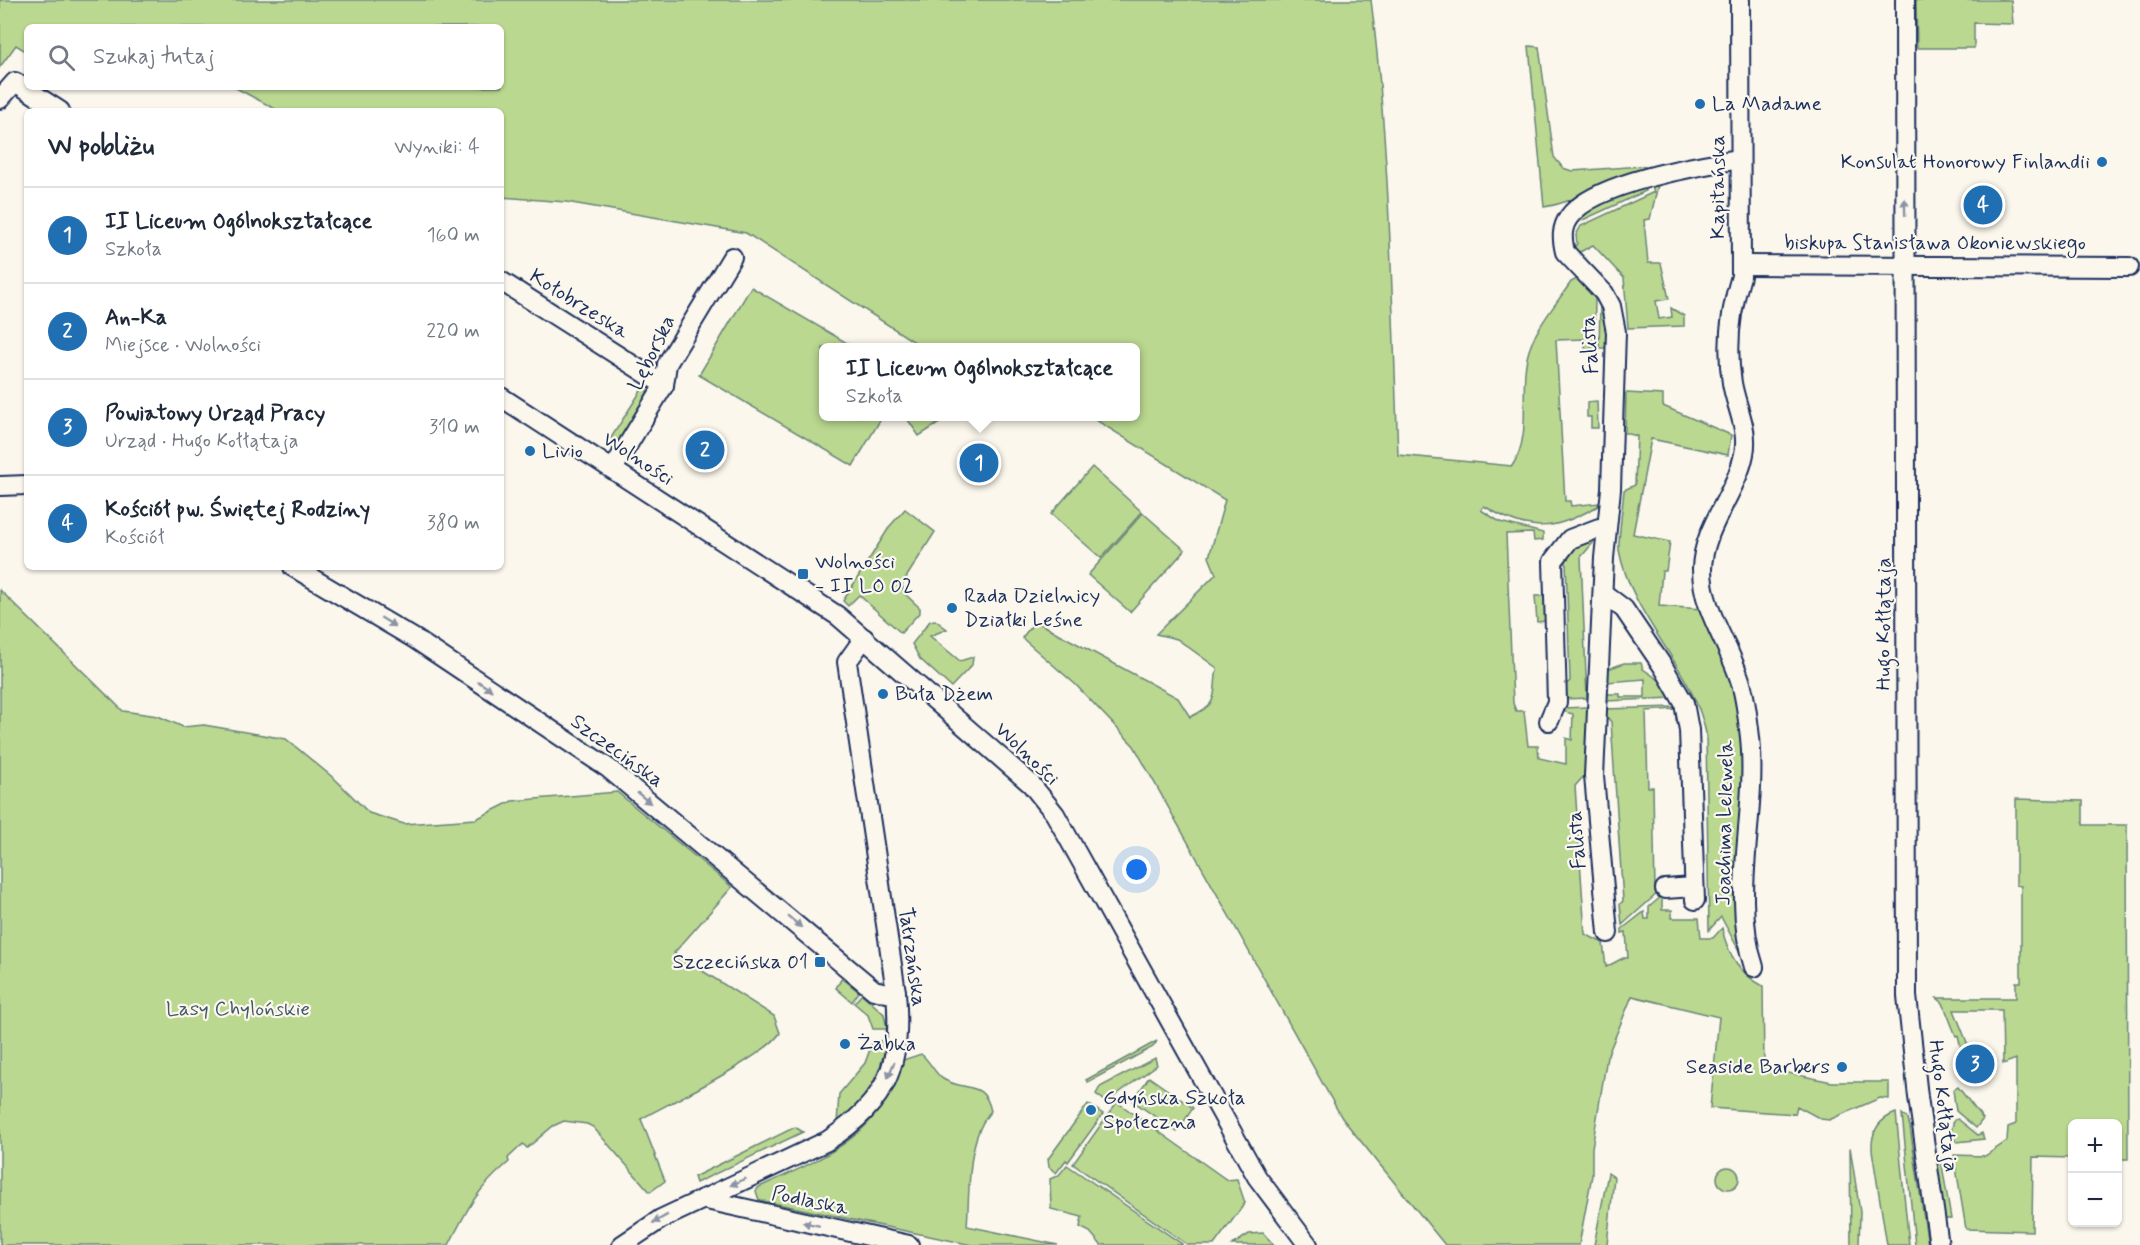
<!DOCTYPE html>
<html lang="pl">
<head>
<meta charset="utf-8">
<style>
	body { margin:0; font-family:Mynerve,sans-serif; background:#f2f2f3; color:#1f2937 }
	.controls { position:absolute; right:18px; bottom:18px; display:grid; overflow:hidden; border-radius:9px; box-shadow:0 2px 4px #0004 }
	.controls button { width:54px; height:54px; display:grid; place-items:center; padding:0; border:0; border-bottom:2px solid #e0e1e3; background:#fff; color:#1f2937; font:30px sans-serif }
	.you { position:absolute; left:1137px; top:870px; width:21px; height:21px; margin:-15px; border:4px solid #fff; border-radius:50%; background:#1a73e8; box-shadow:0 0 0 9px #1a73e833 }
	.badge { display:grid; place-items:center; width:39px; height:39px; border-radius:50%; background:#1f6fb2; color:#fff; font-size:20px; font-weight:700 }
	.pin { position:absolute; translate:-50% -50%; border:3px solid #fff; box-shadow:0 2px 6px #0006 }
	.popup { position:absolute; left:819px; top:343px; width:321px; height:78px; box-sizing:border-box; display:grid; place-content:center; border-radius:9px; background:#fff; filter:drop-shadow(0 2px 4px #0005); font-size:20px; white-space:nowrap; color:#747a83 }
	.popup b { font-size:22px; color:#1f2937 }
	.popup::after { content:''; position:absolute; left:50%; top:100%; margin-left:-12px; border:12px solid transparent; border-top-color:#fff }
	.list { margin:0; padding:0; list-style:none }
	h2 { display:flex; justify-content:space-between; align-items:center; height:78px; margin:0; padding:0 24px; font-size:26px }
	h2 small { font-size:20px; font-weight:400; color:#747a83 }
	.list li { display:grid; grid-template-columns:39px 1fr auto; gap:18px; align-items:center; box-sizing:border-box; height:96px; padding:0 24px; border-top:2px solid #e0e1e3 }
	.list b { display:block; font-size:22px; white-space:nowrap }
	.list p { margin:0; font-size:20px; white-space:nowrap; color:#747a83 }
	.list em { font-size:20px; font-style:normal; color:#747a83 }
	.icon { flex:none; width:33px; height:33px; fill:none; stroke:currentColor; stroke-width:2; stroke-linecap:round; stroke-linejoin:round }
	.map { position:relative; flex:none; width:2140px; height:1245px; overflow:hidden }
	.search { position:absolute; background:#fff; box-shadow:0 2px 4px #0004; left:24px; top:24px; width:480px; height:66px; display:flex; align-items:center; gap:15px; box-sizing:border-box; padding:0 21px; border-radius:9px; color:#747a83; font-size:22px }
	.panel { position:absolute; background:#fff; box-shadow:0 2px 4px #0004; left:24px; top:108px; width:480px; height:462px; border-radius:9px }
	.map>svg:first-child { display:block }
</style>
</head>
<body>
<div class="map">
<svg width="2140" height="1245" viewBox="0 0 2140 1245">
	<rect width="100%" height="100%" fill="#fbf7ec"/>
	<filter id="ink" filterUnits="userSpaceOnUse"><feTurbulence type="fractalNoise" baseFrequency=".0167" numOctaves="2"/><feDisplacementMap in="SourceGraphic" scale="12" xChannelSelector="R" yChannelSelector="G"/><feConvolveMatrix kernelMatrix="1 2 1 2 8 2 1 2 1" color-interpolation-filters="sRGB"/></filter>
	<g filter="url(#ink)">
		<g fill="#bad890" stroke="#6a8477" stroke-width="1.5">
			<path d="M0,0h1371c19,151 21,303 27,455l114,11c21,-31 7,-73 15,-108 6,-28 28,-52 44,-76l6,-3 18,19 -1,50h-9v-9l-29,1 9,161h5l1,5 28,-3 -1,3c-45,25 -68,28 -114,0l-3,4 19,12 43,11v7l-9,1 -1,-8 -27,1 7,169 3,8h8l4,35h10l1,12 27,6v-26l6,2 1,-26 -8,-2 -1,-4 23,-1 3,4 -6,65 -9,10 10,148 18,9 3,24 17,-9h5l-2,-26 -4,1v-4l22,-17 1,7h4v-12l13,-11v14h10v8h27l2,20h12l9,-10c5,25 18,46 41,58l1,82 68,14h57v17l-9,-1 -51,22 -8,-1 -24,-13 -2,8 -85,-6 9,-91 -87,-21 -25,61 -15,91v27l-13,70h-134l-103,-127 -208,-372 -59,-62 -53,-46 13,-17 143,77 12,19c31,-15 22,-19 27,-49l-40,-29 -21,-5 60,-60 -7,-17 16,-57 -134,-83 44,-1v-68l-213,-1 -176,-114 -180,-31 -65,-5v-86h-222l-45,-24h267v-60h-474v25l-11,-7 -16,22z"/>
			<path d="M1916,0h95l2,24 -39,-1v25h-57z"/>
			<path d="M1529,46l10,1 15,110 9,11 9,3 70,-5 3,1 -1,2c-35,11 -64,32 -100,38z"/>
			<path d="M1658,185l-8,34 -6,1 4,43h13l8,36 -13,2 3,18 13,-2 -1,-9 13,8v10l-56,2 -4,-50 -31,-33 -15,8 -4,-6 3,-3 -1,-9 5,-9 73,-34 -2,-6z"/>
			<path d="M1644,187l2,4 -72,33 19,-16z"/>
			<path d="M751,287l103,60 -31,1v68l59,1 -29,49 -154,-91z"/>
			<path d="M1600,303l7,15 3,30h-11z"/>
			<path d="M646,383l2,15 -35,51 -6,-5z"/>
			<path d="M1626,393l37,2v11l68,29 -3,20 -77,-16 -18,95 37,8 -4,29h-4l-3,35 43,3 32,80 8,48 1,221 -22,-41 -12,13 -3,-197c-14,-67 -74,-114 -87,-183 -1,-10 4,-46 5,-60l11,-5 2,-49 -12,-3z"/>
			<path d="M1597,401l1,27h-7v-11h-4v-15z"/>
			<path d="M906,417h43l-30,19z"/>
			<path d="M1092,467l50,45 -41,46 -50,-44z"/>
			<path d="M905,509l30,23 -33,52 2,9 16,15v4l-19,21 -42,-38 -11,11 -5,-5 47,-75z"/>
			<path d="M1143,513l42,37 -55,62 -42,-37z"/>
			<path d="M1593,538v5l-12,14 6,141 -23,1 -1,-12 7,-6 -4,-120 6,-16z"/>
			<path d="M0,590l123,121 35,5 25,11 21,-2 82,14 50,41 33,33 35,11 72,-5 36,-18 105,-9 115,95 -58,66 100,63 6,17c-16,25 -109,69 -139,86l24,62 -15,11 -57,-65 -6,-3 -23,-3 -11,5 -26,22 -4,-4 -15,14 1,4c-32,27 -41,45 -60,83h-449z"/>
			<path d="M1535,596h11v25l-9,1z"/>
			<path d="M935,620l12,9 -17,7 30,25 13,-4 -1,8 -21,22 -31,-28 -8,-15 18,-23z"/>
			<path d="M1624,663h17l2,6 19,13 10,16 -66,3 -1,-7h15v3h25v-18l-38,3 1,-13z"/>
			<path d="M1676,707l4,13h-4l-1,-11 -29,2 2,76h5l2,103 4,2 -37,33 -2,-21 3,-3 -12,-179 -7,-9v-4z"/>
			<path d="M2016,799l67,2v24h44l1,334h-10v-35h-46v34l-39,-1 -1,74 -66,-2 -12,-74 31,1 22,-15 1,-14 8,-3v-65l-13,5 -1,-54h-48l16,40 -8,3 -4,-18 -2,1 -13,-33 -6,-5h79v-16h5v-96l-5,-1z"/>
			<path d="M842,978l17,14 -7,10 -16,-14z"/>
			<path d="M862,994l22,20 3,15h-14l-5,-14 -14,-12z"/>
			<path d="M873,1041h14c-5,30 -23,67 -50,83l2,-30 26,-31z"/>
			<path d="M1157,1041l-4,6 -65,35 -2,-2z"/>
			<path d="M921,1054c9,7 14,20 22,25 21,13 41,0 48,32 -25,28 -21,79 -24,115l91,19h-86l-213,-45 -3,-9 3,-4c67,-30 121,-50 144,-127z"/>
			<path d="M1155,1058l2,7 -41,30 -7,9 -13,-10 4,-7z"/>
			<path d="M1149,1077l44,31 -16,24 -44,-31z"/>
			<path d="M1958,1087l25,32 -7,9 -20,-17 -3,-21z"/>
			<path d="M1117,1102l110,78 10,-1 8,24 -31,42h-26l-115,-81z"/>
			<path d="M1088,1104l15,10 -35,48 -2,-2 -10,13 -7,-6 -1,-8z"/>
			<path d="M1896,1113l13,132h-22l-15,-95c-1,-18 7,-31 24,-37z"/>
			<path d="M1902,1114l6,5 2,8 18,118h-13z"/>
			<path d="M1958,1119l20,16 4,-2 2,6 -27,3 -7,-7 4,-15z"/>
			<path d="M795,1127l8,5 -107,51 -2,-6z"/>
			<path d="M1850,1147l10,65 -1,33h-8z"/>
			<path d="M1941,1159l10,60h-6l-9,-52z"/>
			<path d="M1067,1165l115,79v1h-81l-11,-13 -10,-5 2,-10 -31,-8 -1,-30 9,-4z"/>
			<circle cx="1728" cy="1178" r="11"/>
			<path d="M1608,1173l6,4 -7,68h-13z"/>
			<path d="M1263,1233l11,12h-42l17,-11z"/>
		</g>
		<g fill="none" stroke-linecap="round" stroke-linejoin="round">
			<g stroke="#1b2f5e" stroke-width="22">
				<g id="street">
					<path d="M1740,0l1,276c-11,35 -15,70 -9,107 4,24 17,46 12,71 -8,40 -41,73 -42,115 0,41 26,73 38,111 5,15 7,32 9,49 11,78 -20,164 5,238"/>
					<path d="M1905,0l2,996 11,101 21,148"/>
					<path d="M0,99l15,-17 45,29"/>
					<path d="M1741,265l388,2"/>
					<path d="M501,281l163,104"/>
					<path d="M501,397l337,219 193,168 24,30 202,363 51,68"/>
					<path d="M613,469l51,-84 3,-21 65,-107"/>
					<path d="M0,486l27,-1"/>
					<path d="M293,567l122,72 193,129 266,222 13,3 9,-1"/>
					<path d="M1603,593l21,16 40,59 20,35 5,27 6,170"/>
					<path d="M1549,721l8,-19 -4,-141 17,-22 29,-11h7"/>
					<path d="M1665,889l29,-2"/>
					<path d="M1608,933l-14,-157 10,-218 7,-69 5,-157 -5,-26 -7,-13 -39,-41c-3,-13 -4,-24 4,-35 24,-34 131,-52 171,-58"/>
					<path d="M702,1199l207,46"/>
					<path d="M622,1245l39,-26 166,-78c62,-40 75,-77 69,-149l-49,-330 17,-24"/>
				</g>
			</g>
			<use href="#street" stroke="#fbf7ec" stroke-width="18"/>
		</g>
		<defs><path id="oneway-solid" d="M-6-.8H1V-3.2L6.5 0L1 3.2V.8H-6Z" transform="scale(1.5)"/></defs>
		<g fill="#8b93a5">
			<use href="#oneway-solid" transform="translate(1905 207) rotate(-91)"/>
			<use href="#oneway-solid" transform="translate(388 622) rotate(32)"/>
			<use href="#oneway-solid" transform="translate(485 686) rotate(34)"/>
			<use href="#oneway-solid" transform="translate(644 798) rotate(39)"/>
			<use href="#oneway-solid" transform="translate(795 922) rotate(40)"/>
			<use href="#oneway-solid" transform="translate(891 1070) rotate(113)"/>
			<use href="#oneway-solid" transform="translate(738 1182) rotate(155)"/>
			<use href="#oneway-solid" transform="translate(660 1219) rotate(151)"/>
			<use href="#oneway-solid" transform="translate(811 1224) rotate(-168)"/>
		</g>
	</g>
	<g fill="#1f6fb2" stroke="#fbf7ec" stroke-width="2">
		<circle cx="1700" cy="104" r="6"/>
		<circle cx="2102" cy="162" r="6"/>
		<circle cx="530" cy="451" r="6"/>
		<rect x="797" y="568" width="12" height="12" rx="3"/>
		<circle cx="952" cy="608" r="6"/>
		<circle cx="883" cy="694" r="6"/>
		<rect x="814" y="956" width="12" height="12" rx="3"/>
		<circle cx="845" cy="1044" r="6"/>
		<circle cx="1842" cy="1067" r="6"/>
		<circle cx="1091" cy="1110" r="6"/>
	</g>
	<g text-anchor="middle" dominant-baseline="central" stroke-width="4.5" stroke-linejoin="round" paint-order="stroke">
		<g font-size="21" fill="#1b2f5e" stroke="#fbf7ec" text-anchor="start">
			<text x="1712" y="104">La Madame</text>
			<text x="2090" y="162" text-anchor="end">Konsulat Honorowy Finlandii</text>
			<text x="542" y="451">Livio</text>
			<text x="815" y="562">Wolności<tspan x="815" dy="24">- II LO 02</tspan></text>
			<text x="964" y="596">Rada Dzielnicy<tspan x="964" dy="24">Działki Leśne</tspan></text>
			<text x="895" y="694">Buła Dżem</text>
			<text x="808" y="962" text-anchor="end">Szczecińska 01</text>
			<text x="857" y="1044">Żabka</text>
			<text x="1830" y="1067" text-anchor="end">Seaside Barbers</text>
			<text x="1103" y="1098">Gdyńska Szkoła<tspan x="1103" dy="24">Społeczna</tspan></text>
		</g>
		<g font-size="21" fill="#1b2f5e" stroke="#fbf7ec">
			<text transform="translate(1718 187) rotate(-90)">Kapitańska</text>
			<text x="1935" y="243">biskupa Stanisława Okoniewskiego</text>
			<text transform="translate(579 304) rotate(32)">Kołobrzeska</text>
			<text transform="translate(1590 345) rotate(-94)">Falista</text>
			<text transform="translate(652 353) rotate(-64)">Lęborska</text>
			<text transform="translate(638 459) rotate(33)">Wolności</text>
			<text transform="translate(1884 624) rotate(-90)">Hugo Kołłątaja</text>
			<text transform="translate(617 751) rotate(36)">Szczecińska</text>
			<text transform="translate(1027 754) rotate(44)">Wolności</text>
			<text transform="translate(1725 823) rotate(-89)">Joachima Lelewela</text>
			<text transform="translate(1577 840) rotate(-95)">Falista</text>
			<text transform="translate(912 957) rotate(82)">Tatrzańska</text>
			<text transform="translate(1943 1106) rotate(83)">Hugo Kołłątaja</text>
			<text transform="translate(810 1201) rotate(12)">Podlaska</text>
		</g>
		<g font-size="21" fill="#43596a" stroke="#fbf7ec">
			<text x="238" y="1009">Lasy Chylońskie</text>
		</g>
	</g>
</svg>
<div class="controls">
<button>+</button>
<button>−</button>
</div>
<div class="you"></div>
<div class="pin badge" style="left:979px;top:463px">1</div>
<div class="popup"><b>II Liceum Ogólnokształcące</b>Szkoła</div>
<div class="pin badge" style="left:705px;top:450px">2</div>
<div class="pin badge" style="left:1975px;top:1064px">3</div>
<div class="pin badge" style="left:1983px;top:205px">4</div>
<div class="search"><svg class="icon" aria-label="search" viewBox="0 0 24 24"><circle cx="10" cy="10" r="6"/><path d="M15 15l6 6"/></svg>Szukaj tutaj</div>
<section class="panel">
<h2>W pobliżu<small>Wyniki: 4</small></h2>
<ul class="list">
<li><span class="badge">1</span><div><b>II Liceum Ogólnokształcące</b><p>Szkoła</p></div><em>160 m</em></li>
<li><span class="badge">2</span><div><b>An-Ka</b><p>Miejsce · Wolności</p></div><em>220 m</em></li>
<li><span class="badge">3</span><div><b>Powiatowy Urząd Pracy</b><p>Urząd · Hugo Kołłątaja</p></div><em>310 m</em></li>
<li><span class="badge">4</span><div><b>Kościół pw. Świętej Rodziny</b><p>Kościół</p></div><em>380 m</em></li>
</ul>
</section>
</div>
</body>
</html>
